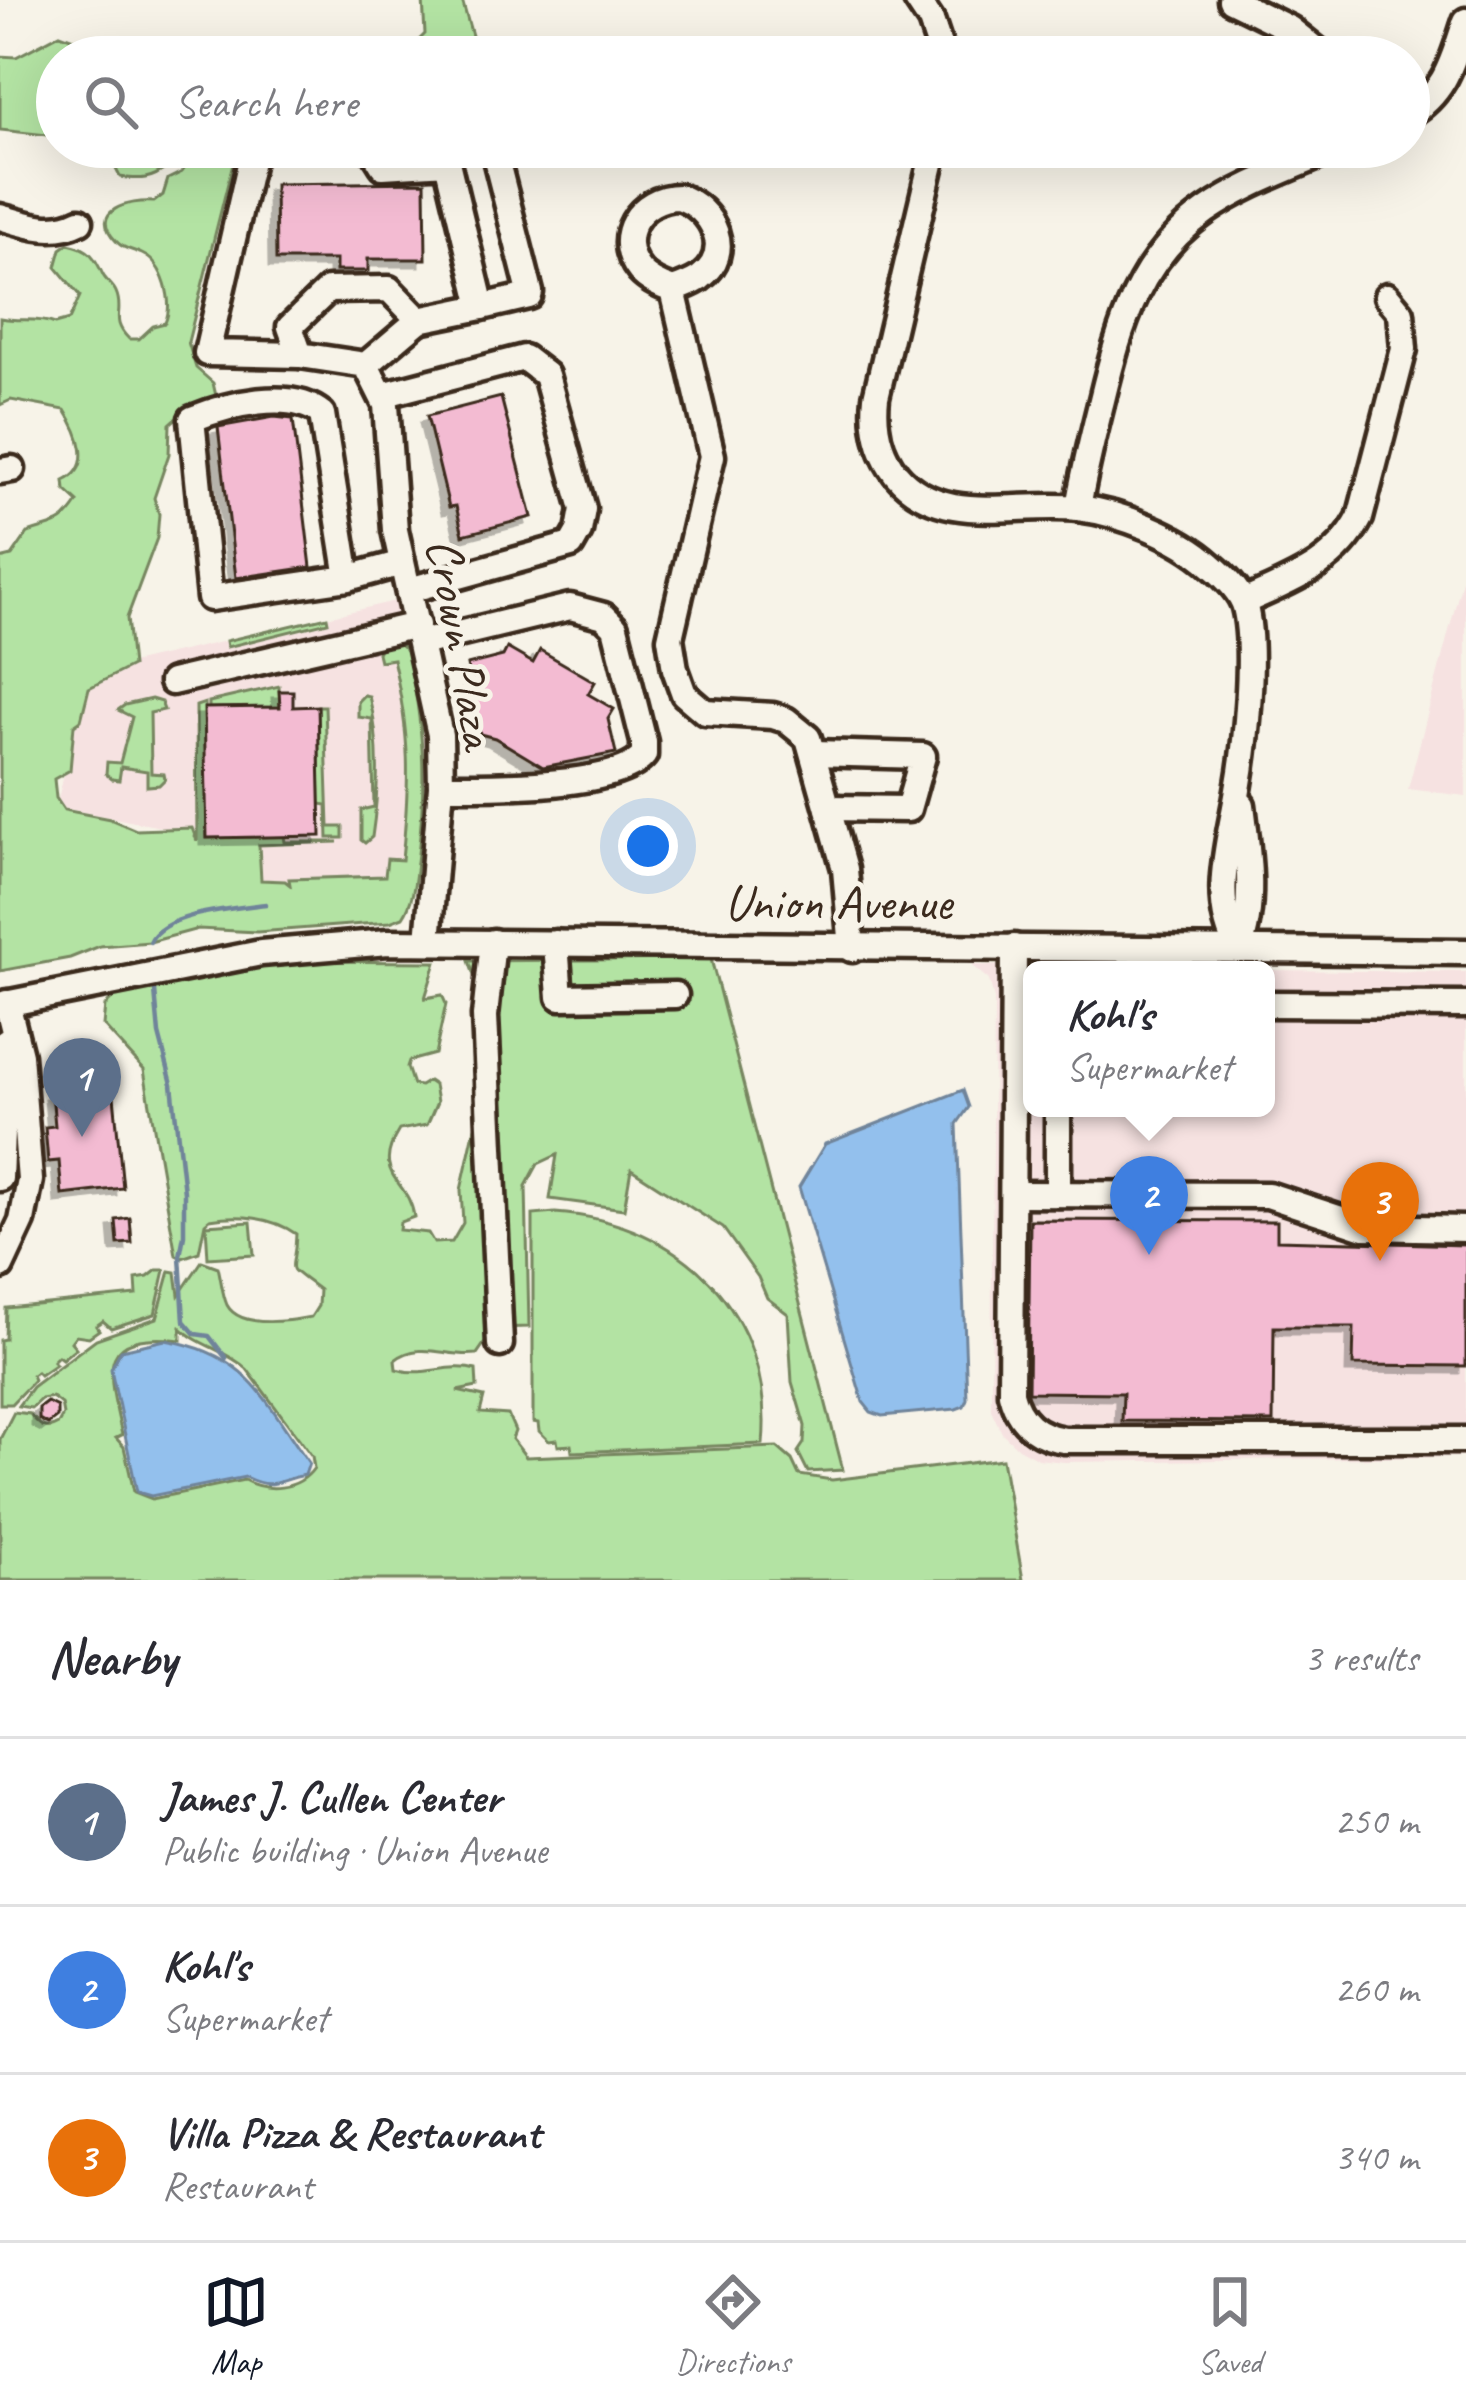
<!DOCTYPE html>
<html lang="en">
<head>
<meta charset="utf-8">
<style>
	body { margin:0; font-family:Caveat,sans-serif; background:#f7f7f7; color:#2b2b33 }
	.you { position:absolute; left:648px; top:846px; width:42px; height:42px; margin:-30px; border:9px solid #fff; border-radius:50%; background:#1a73e8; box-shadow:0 0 0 18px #1a73e833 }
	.badge { display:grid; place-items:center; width:78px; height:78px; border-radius:50%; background:#111827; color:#fff; font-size:39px; font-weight:700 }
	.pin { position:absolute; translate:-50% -99px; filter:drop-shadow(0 3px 6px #0008) }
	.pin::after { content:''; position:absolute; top:63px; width:42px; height:36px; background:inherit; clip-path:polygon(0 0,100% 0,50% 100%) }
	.popup { position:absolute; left:1023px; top:961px; width:252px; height:156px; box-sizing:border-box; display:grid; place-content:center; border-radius:18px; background:#fff; filter:drop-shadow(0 3px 9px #0005); font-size:39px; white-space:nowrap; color:#7c7c81 }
	.popup b { font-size:45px; color:#2b2b33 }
	.popup::after { content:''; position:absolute; left:50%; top:100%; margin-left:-24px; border:24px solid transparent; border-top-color:#fff }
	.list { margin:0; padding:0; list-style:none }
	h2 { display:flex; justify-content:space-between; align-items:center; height:156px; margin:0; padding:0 48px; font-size:51px }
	h2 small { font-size:39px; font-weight:400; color:#7c7c81 }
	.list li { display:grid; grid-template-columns:78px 1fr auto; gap:36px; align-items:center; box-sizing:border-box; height:168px; padding:0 48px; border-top:3px solid #e1e1e2 }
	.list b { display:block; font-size:45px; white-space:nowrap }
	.list p { margin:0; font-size:39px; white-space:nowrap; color:#7c7c81 }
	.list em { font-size:39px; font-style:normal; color:#7c7c81 }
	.icon { flex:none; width:66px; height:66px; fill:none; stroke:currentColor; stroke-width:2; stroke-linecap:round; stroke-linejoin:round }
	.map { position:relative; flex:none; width:1466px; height:1580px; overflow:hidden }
	.search { position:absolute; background:#fff; box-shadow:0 12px 48px #0002; left:36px; right:36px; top:36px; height:132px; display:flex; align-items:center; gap:30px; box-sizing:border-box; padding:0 42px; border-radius:66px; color:#7c7c81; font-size:45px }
	.sheet { height:660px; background:#fff }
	nav { display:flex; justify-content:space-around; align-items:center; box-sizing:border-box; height:168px; border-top:3px solid #e1e1e2; background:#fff; font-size:33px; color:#7c7c81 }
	nav a { display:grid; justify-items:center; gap:6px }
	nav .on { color:#111827 }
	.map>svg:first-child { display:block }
</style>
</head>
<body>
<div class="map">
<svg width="1466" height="1580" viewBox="0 0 1466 1580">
	<defs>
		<filter id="shadow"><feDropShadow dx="-7" dy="7" stdDeviation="0" flood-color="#0004"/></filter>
	</defs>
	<rect width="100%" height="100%" fill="#f7f3e8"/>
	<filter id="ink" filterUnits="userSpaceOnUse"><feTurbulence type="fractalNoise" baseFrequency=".00833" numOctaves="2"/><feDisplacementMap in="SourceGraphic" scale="24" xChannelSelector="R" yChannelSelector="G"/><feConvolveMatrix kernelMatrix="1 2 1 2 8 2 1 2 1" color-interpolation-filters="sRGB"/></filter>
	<g filter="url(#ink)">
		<g fill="#f6e2e1">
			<path d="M1466,565v231l-58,-7z"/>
			<path d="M395,601l29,135 -1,73 -9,73 -159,3 -94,-39v-19l-105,-20 33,-134z"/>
			<path d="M971,965l288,5h-227v138h234v-138l200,2v485l-402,5 -26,-3 -20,-11 -16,-15 -11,-23 3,-411 -5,-19z"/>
		</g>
		<g fill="#b3e3a3" stroke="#778660" stroke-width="3" fill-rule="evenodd">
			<path d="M423,0h39l16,57h-76l23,-23z"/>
			<path d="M60,34l35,13 7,10h-45v79l-57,-6v-74l16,1z"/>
			<path d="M128,147h47l-6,5 -2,15c-15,13 -27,13 -47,10l-5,-10z"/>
			<path d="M180,147h57l-49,195 8,26 17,15 3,13 -34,17 -12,11 -1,30 -15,44 5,16 -2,24 -30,80 5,48 -43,22 -8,32 -7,5 -4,45 -16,9 2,19 8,12 46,9 26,11 56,-2 5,13 -1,-135 9,-3 2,135 77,-2 1,6h53l-79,3 2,35 24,1 5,4 -1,-6 96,-3 2,-17 15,1c8,-81 9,-122 -9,-201l-13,2 -2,-8 4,-9 16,-2 9,9c17,73 20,128 11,203 -3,22 -3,45 -15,63l-13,5 -133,10 -59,-3 -48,13 -50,4 -30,12 -70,13v-412l12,-3 16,-23c27,-10 33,-5 50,-31l-13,-12 -1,-9c31,-14 15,-49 1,-71l-54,-10 -11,5v-87c19,4 38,-1 55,6l14,-4 11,-24 -24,-29 5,-18 7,-5c22,4 27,13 35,31 3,6 10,10 13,17 9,20 -7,27 13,47h10l14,-13 12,-3c9,-21 -1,-59 -23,-69 -10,-5 -18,-4 -26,-13 -29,-31 14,-41 38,-39l9,-7 5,-16 14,-7 7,-10 -4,-14z"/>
			<path d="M327,617l1,5 -101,25 -1,-6z"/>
			<path d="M279,686l1,21 -71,1v-6z"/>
			<path d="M364,695l5,1c12,47 10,94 3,141l-7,6 -4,-3v-30l13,-3 -2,-88 -14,-2v-16z"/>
			<path d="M151,699l10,3 3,8 -14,3 1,60 13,1 1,5 -6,6 -12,1v-15l-26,-4 -2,13 -7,-1 -6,-5 1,-12 13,1 12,-46 -14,-7 7,-5z"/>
			<path d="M318,706h7l4,121h14v11h-15l-1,-33 -7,-1z"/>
			<path d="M711,959l132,511 -35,2 -10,-20 6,-9 1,-17 -13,-44 -4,-68 -21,-16 -9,-21 -35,-49 -92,-59 -7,40 -74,-10 7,-44 -19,9 -12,22 3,141 -34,1 -18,26c-29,4 -57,-14 -82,6l1,9c28,9 53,-7 80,1l1,17 -20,4 27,6 -4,16 28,2 7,16 -3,8 14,18 251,-10 15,13 7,15 33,5 170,-21 21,121h-1023v-141l14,-27 16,2c9,11 15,18 28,10l5,-9 -2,-11 -9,-7 -11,2 -10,9 -13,-2 14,-19 64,-48 61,-21 13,-47 6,1 3,23 23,-34 16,6c3,11 4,27 9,38 13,24 63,16 84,12l7,-11 1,-16c-39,-30 -24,-11 -23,-56 -24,-17 -56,-20 -86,-15l-5,4 -6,29 -17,6 -6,-3 -32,-185 -41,-45 2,-19 12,-12 174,-33 145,1 -11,36 17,-3 4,9 -11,50 -26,7 -2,6 6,18 7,1 8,-5 6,4 3,17 -10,23 -28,5c-29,47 10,48 15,87l-14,5 -1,8 29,3 6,10 18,-1 11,-19 -2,-33 16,-72 -1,-137 -7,-20zM181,1328c16,17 45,22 66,41l65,87 2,12c-16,23 -48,24 -70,12l-92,19 -18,-7 -10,-45 -8,-9 6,-3c-14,-63 -28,-105 59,-95z"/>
			<path d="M555,1213c126,8 220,102 208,231l-191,8 -1,-7 -13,1 -1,-6 -8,1 -10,-10 -1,-8 -5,-1v-207z"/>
			<path d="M251,1222l3,33 -46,3 -2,-33z"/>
			<path d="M157,1270h8l-10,44 -44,14 -8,-7 -7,5 3,4 -10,7 -13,-2 -5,7 5,6 -14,11 -4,-3 -5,5 3,3 -16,11 -3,-3 -5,3 2,5 -23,24h-11v-64l5,-1 1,-31 131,-13 -1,-16 12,-2z"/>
		</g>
		<g fill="#93c0ed" stroke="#70849a" stroke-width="3">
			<path d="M963,1090l6,17 -12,17 10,275 -3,7 -8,3 -74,7 -11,-4 -8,-10 -64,-215 26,-43z"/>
			<path d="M165,1340c85,14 98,59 144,123l-4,12c-28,5 -31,16 -60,2l-94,19 -14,-4 -26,-123 10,-19z"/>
		</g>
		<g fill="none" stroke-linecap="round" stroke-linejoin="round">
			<g stroke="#70849a" stroke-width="4.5">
				<path d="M150,942c12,-29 86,-34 116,-38"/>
				<path d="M155,991l4,43 13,50 12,108v43l-4,21 4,65 11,13 14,2 17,22"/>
			</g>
		</g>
		<g fill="#f3bbd2" stroke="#3b2a1e" stroke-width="3" filter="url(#shadow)">
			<path d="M425,182l1,77h-58v12h-32v-11h-60l-1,-76z"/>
			<path d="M501,397l31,120 -69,18 -7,-29 -7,1 -22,-91z"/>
			<path d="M274,417l19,2 18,148 -75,11 -18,-151z"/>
			<path d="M507,648l26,15 7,-13 55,32 -7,12 26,15 -6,10 8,34 -73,14 -48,-29 -15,-4 -13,-69 36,-9z"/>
			<path d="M279,691h14v16l25,-1 3,130 -114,2 -3,-130 76,-1z"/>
			<path d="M113,1086l10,102 -61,7 -3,-34 -11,1 -3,-35 10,-1 -3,-34z"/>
			<path d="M130,1218l2,25 -14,1 -2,-24z"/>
			<path d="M1030,1220l247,1v19l189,5v121l-113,-1 1,-38h-80l-1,95 -151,-1 1,-28 -95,-1z"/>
			<path d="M47,1402l10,5v10l-9,7 -9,-5v-11z"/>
		</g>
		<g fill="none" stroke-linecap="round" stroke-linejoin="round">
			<g stroke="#3b2a1e" stroke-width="33">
				<g id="minor">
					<path d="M917,0l14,21 12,36"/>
					<path d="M1231,0l59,29 35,28"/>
					<path d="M1409,114c37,-21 44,-55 57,-93"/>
					<path d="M254,147l-47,206 93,2"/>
					<path d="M371,147l12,19 64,-4 35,145 -63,13"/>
					<path d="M935,147l-59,250c-3,29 2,54 20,77 45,54 122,27 182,34 43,5 101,28 133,57 12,10 30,27 34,42 11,43 1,138 -7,183 -8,51 -29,112 1,160"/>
					<path d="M679,197c34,11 56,55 21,81 -8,5 -18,9 -27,12 -12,-4 -24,-9 -33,-19 -27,-33 -1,-74 39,-74z"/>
					<path d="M0,217c27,8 53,18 80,4"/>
					<path d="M389,289l30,31 -53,45 -66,-10 -10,-28 38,-37z"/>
					<path d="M673,290l39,166 -42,182 5,31 9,25 21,18 68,4 13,4 22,18 37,131 7,80"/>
					<path d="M482,307l47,-11 1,-4 -37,-145"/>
					<path d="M366,365l20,40 9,125 45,205 1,51 -13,155"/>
					<path d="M382,395l142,-37 22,17 37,134 -4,22 -8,14 -162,45"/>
					<path d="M0,471l12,-2"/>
					<path d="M1078,508c6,-37 15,-72 24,-108 18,-75 37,-142 104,-189 40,-28 89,-44 133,-64"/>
					<path d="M348,578l-26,-164c-31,-26 -95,-9 -130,5l18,179 138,-20 54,-15"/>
					<path d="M1244,602c47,-22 91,-36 116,-84l44,-169 -3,-36 -14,-17"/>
					<path d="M421,643l149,-36 34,9 11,11 29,115v13c-26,34 -160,31 -203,31"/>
					<path d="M172,682l245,-57"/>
					<path d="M814,753l109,3 -15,53 -80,-1"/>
					<path d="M493,942l-8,74 15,328"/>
					<path d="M556,943l4,54 115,-2"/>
					<path d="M1014,947l-3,446c7,28 25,43 53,47h402"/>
					<path d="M1239,950c17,-46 9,-97 3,-145"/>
					<path d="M1266,1004l200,1"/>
					<path d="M0,1005l261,-52 127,-11 1078,10"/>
					<path d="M1058,1108v86"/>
					<path d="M0,1178l6,-136"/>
					<path d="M1013,1194l255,1 97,32 101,2"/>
					<path d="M1,1266l21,-45 8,-41 -10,-125 -13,-52"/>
				</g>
			</g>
			<use href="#minor" stroke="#f7f3e8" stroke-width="24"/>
		</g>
	</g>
	<g text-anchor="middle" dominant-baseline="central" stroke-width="10" stroke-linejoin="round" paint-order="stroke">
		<g font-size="51" fill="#3b2a1e" stroke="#f7f3e8">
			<text transform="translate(462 643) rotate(80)">Crown Plaza</text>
			<text x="838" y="902">Union Avenue</text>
		</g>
	</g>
</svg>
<div class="you"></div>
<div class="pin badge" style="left:82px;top:1137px;background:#5c6f8a">1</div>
<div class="pin badge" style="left:1149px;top:1255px;background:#3f7fe0">2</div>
<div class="popup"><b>Kohl's</b>Supermarket</div>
<div class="pin badge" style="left:1380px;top:1261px;background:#e8710a">3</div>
<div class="search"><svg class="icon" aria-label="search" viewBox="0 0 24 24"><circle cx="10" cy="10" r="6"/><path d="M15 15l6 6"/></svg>Search here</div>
</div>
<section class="sheet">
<h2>Nearby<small>3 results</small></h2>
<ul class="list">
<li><span class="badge" style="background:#5c6f8a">1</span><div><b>James J. Cullen Center</b><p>Public building · Union Avenue</p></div><em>250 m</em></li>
<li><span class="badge" style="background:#3f7fe0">2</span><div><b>Kohl's</b><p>Supermarket</p></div><em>260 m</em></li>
<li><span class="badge" style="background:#e8710a">3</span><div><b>Villa Pizza &amp; Restaurant</b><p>Restaurant</p></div><em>340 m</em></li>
</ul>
</section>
<nav>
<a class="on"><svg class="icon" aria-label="map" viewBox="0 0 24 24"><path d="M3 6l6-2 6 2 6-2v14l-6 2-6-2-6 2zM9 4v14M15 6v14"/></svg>Map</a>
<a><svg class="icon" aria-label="directions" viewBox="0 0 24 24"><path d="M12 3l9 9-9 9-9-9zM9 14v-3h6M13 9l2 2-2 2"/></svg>Directions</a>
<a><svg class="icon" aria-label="saved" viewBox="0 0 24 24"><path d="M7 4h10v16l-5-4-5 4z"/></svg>Saved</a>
</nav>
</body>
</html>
